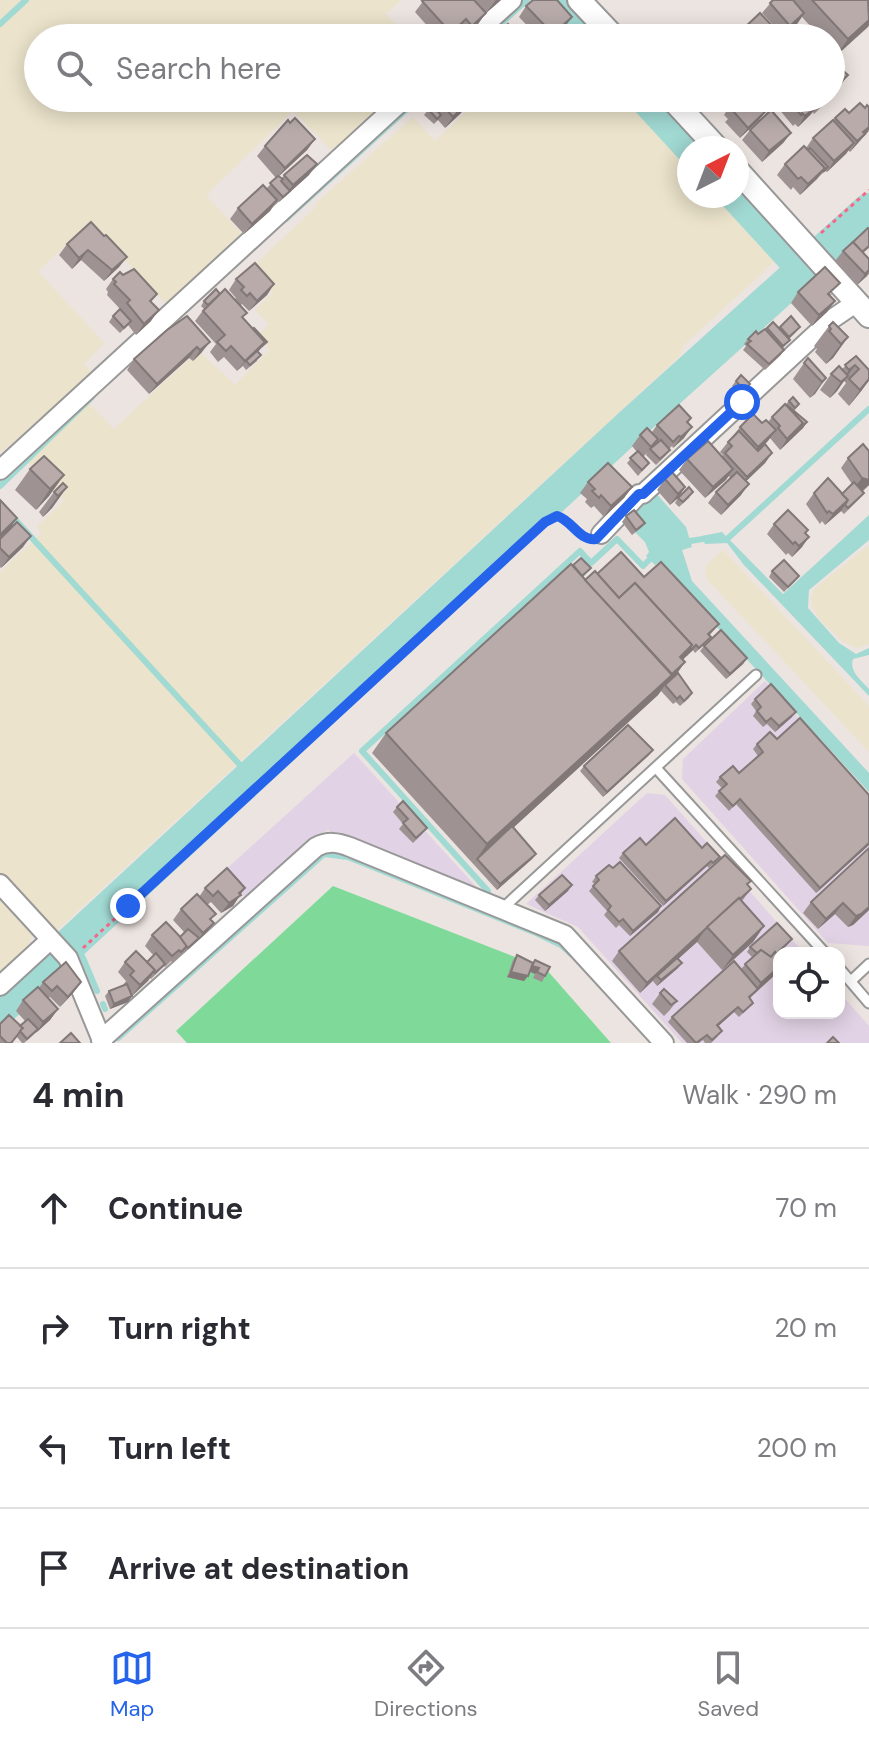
<!DOCTYPE html>
<html lang="en">
<head>
<meta charset="utf-8">
<style>
	body { margin:0; font-family:"DM Sans",sans-serif; background:#f2f2f3; color:#2b2b33 }
	.controls { position:absolute; right:24px; bottom:24px; display:grid; overflow:hidden; border-radius:16px; box-shadow:0 4px 20px #0003 }
	.controls button { width:72px; height:72px; display:grid; place-items:center; padding:0; border:0; border-bottom:2px solid #e1e1e2; background:#fff; color:#2b2b33; font:40px sans-serif }
	.compass { position:absolute; left:677px; top:136px; width:72px; height:72px; border-radius:50%; background:#fff; box-shadow:0 4px 20px #0003; rotate:42deg }
	.stop { position:absolute; width:24px; height:24px; margin:-18px; border:6px solid #2563eb; border-radius:50%; background:#fff }
	.stop.end { background:#2563eb; border-color:#fff; box-shadow:0 2px 8px #0008 }
	.list { margin:0; padding:0; list-style:none }
	h2 { display:flex; justify-content:space-between; align-items:center; height:104px; margin:0; padding:0 32px; font-size:34px }
	h2 small { font-size:26px; font-weight:400; color:#7c7c81 }
	.list li { display:grid; grid-template-columns:52px 1fr auto; gap:24px; align-items:center; box-sizing:border-box; height:120px; padding:0 32px; border-top:2px solid #e1e1e2 }
	.list b { display:block; font-size:30px; white-space:nowrap }
	.list em { font-size:26px; font-style:normal; color:#7c7c81 }
	.icon { flex:none; width:44px; height:44px; fill:none; stroke:currentColor; stroke-width:2; stroke-linecap:round; stroke-linejoin:round }
	.map { position:relative; flex:none; width:869px; height:1043px; overflow:hidden }
	.search { position:absolute; background:#fff; box-shadow:0 4px 20px #0003; left:24px; right:24px; top:24px; height:88px; display:flex; align-items:center; gap:20px; box-sizing:border-box; padding:0 28px; border-radius:44px; color:#7c7c81; font-size:30px }
	.sheet { height:584px; background:#fff }
	nav { display:flex; justify-content:space-around; align-items:center; box-sizing:border-box; height:112px; border-top:2px solid #e1e1e2; background:#fff; font-size:22px; color:#7c7c81 }
	nav a { display:grid; justify-items:center; gap:4px }
	nav .on { color:#2563eb }
	.map>svg:first-child { display:block }
</style>
</head>
<body>
<div class="map">
<svg width="869" height="1043" viewBox="0 0 869 1043">
	<rect width="100%" height="100%" fill="#ece4e0"/>
	<g fill="#e2d2e5">
		<path d="M765,681l104,114v151l-41,-3 -146,-164 1,-20z"/>
		<path d="M354,753l127,139 -2,2 -151,-64 -13,7 -68,62 -25,-26z"/>
		<path d="M647,793l18,2 139,158h-25v60h60v-21l30,34v17h-187l-104,-116 -52,-23z"/>
	</g>
	<g fill="#ebe3cb">
		<path d="M0,0h401l-15,14 22,24h-370v60h354l-53,49 -4,-1 -4,4 -38,-39 -87,84 37,40 -76,70 -77,-82 -52,48 66,72 -20,21 8,9 -17,16 39,40 75,-70 3,2 9,-8 34,32 35,-36 -13,-13 12,-12 -14,-14 18,-18 -22,-24 65,-61v-4l97,-86 22,24 46,-43h143l65,71v27h25l60,66 -91,84 -2,9 -626,577 -22,1 -7,16 -26,23v-400l42,-39 -6,-6 28,-26 -53,-57 -11,8z"/>
		<path d="M869,545v99l-11,4 -15,-6 -22,-21 -9,-14 -1,-9 3,-9z"/>
		<path d="M723,550l146,156v46l-163,-174v-13z"/>
	</g>
	<path fill="#7fda99" d="M333,886l213,83 65,74h-424l-11,-12z"/>
	<g fill="#a1d9d3">
		<path d="M654,491l32,36 6,20 -10,3 10,31 177,192v19l-211,-229 -3,2 -9,-9 3,-4 -4,-10 -10,-10 -2,-19 3,-11z"/>
		<path d="M869,515v25l-60,50 -1,18 31,35 17,11 13,-6v7l-16,4c-4,13 8,21 16,30v7l-125,-131 -17,-22 -22,1 -3,-8 20,-4 61,62z"/>
	</g>
	<g fill="none" stroke-linecap="round" stroke-linejoin="round">
		<g stroke="#a1d9d3" stroke-width="6">
			<path d="M0,24l26,-24"/>
			<path d="M485,38l42,-38"/>
			<path d="M286,219l133,-121"/>
			<path d="M598,455l14,15"/>
			<path d="M0,486l92,-89"/>
			<path d="M0,503l251,274"/>
			<path d="M726,540l143,-131"/>
			<path d="M684,542l25,-4"/>
			<path d="M488,891l-126,-140 218,-200 11,12 26,-24 26,27 12,-12"/>
			<path d="M73,941l10,17 14,33"/>
			<path d="M103,1004l2,5"/>
			<path d="M118,1038l206,-184 24,3 188,76 25,12 10,9"/>
		</g>
		<g stroke="#a1d9d3" stroke-width="34">
			<path d="M556,0l35,38"/>
			<path d="M646,98l46,50"/>
			<path d="M737,196l66,72"/>
			<path d="M0,1009l633,-586 236,-213"/>
		</g>
		<g stroke="#989898" stroke-width="13">
			<g id="service">
				<path d="M656,768l169,185"/>
				<path d="M503,908l253,-233"/>
				<path d="M839,968l30,35"/>
				<path d="M851,981l18,-17"/>
			</g>
		</g>
		<g stroke="#989898" stroke-width="22">
			<g id="minor">
				<path d="M470,38l42,-38"/>
				<path d="M0,470l405,-372"/>
				<path d="M601,534l38,-40h4l189,-175 25,-17"/>
				<path d="M0,884l68,74 35,85"/>
				<path d="M0,986l50,-46"/>
				<path d="M101,1040l215,-193c12,-6 21,-5 34,0l215,88 99,108"/>
			</g>
		</g>
		<g stroke="#989898" stroke-width="26">
			<g id="tertiary">
				<path d="M579,0l36,38"/>
				<path d="M671,98l46,50"/>
				<path d="M737,170l132,146"/>
			</g>
		</g>
		<g stroke="#f56888" stroke-width="3" stroke-dasharray="4 4" stroke-linecap="butt">
			<path d="M821,233l48,-43"/>
			<path d="M83,948l462,-426 12,-6 8,3 19,18"/>
		</g>
		<use href="#service" stroke="#fff" stroke-width="9"/>
		<use href="#minor" stroke="#fff" stroke-width="18"/>
		<use href="#tertiary" stroke="#fff" stroke-width="22"/>
	</g>
	<g fill="#9e9392">
		<path d="M424,0h77l-16,14 -7,10 -14,13 -5,-7 -9,8h-12l-23,-26z"/>
		<path d="M773,0h95l1,25 -32,30 -6,-6v-11h-10l-19,-21 -5,7 -14,12 -21,-23z"/>
		<path d="M526,6l39,21 -5,5 15,6h-36l-20,-21z"/>
		<path d="M743,29l36,4 -3,5h-43l4,-1z"/>
		<path d="M438,98l30,4 -7,11 -16,15 -7,-8 -4,4 -10,-9z"/>
		<path d="M694,98h23l-11,10 -3,-4 1,-2 -3,3z"/>
		<path d="M765,98h19l-11,9z"/>
		<path d="M785,98h42l-4,4 -3,6 -6,6 -1,-2 -15,15 -3,-3 -2,2 -15,-18z"/>
		<path d="M731,104l28,16 -19,18 -15,-16 3,-3 -4,-4z"/>
		<path d="M835,118l34,13 -19,21 -2,-2 -21,22 -2,-1 -25,24 -7,-8 -2,3 -14,-15 8,-11 21,-16 7,-10z"/>
		<path d="M750,130l41,3 -8,10 -21,19 -20,-22z"/>
		<path d="M315,139l-8,11 -28,26 3,2 2,-3h25l-30,27 -2,-2 -7,11 -26,23 -14,-15 8,-11 29,-20 9,-10 -19,-22 8,-10z"/>
		<path d="M869,229v19l-6,5 6,6v15l-12,11 -22,-24 8,-10z"/>
		<path d="M104,236l23,21 -8,10 -15,14 -23,-21 -9,9 -13,-14 8,-11z"/>
		<path d="M123,275l34,19 -6,8v19l-15,14 -8,-10 -8,8 -11,-11 4,-6 8,-6 -14,-15 1,-3 -2,-3 7,-10z"/>
		<path d="M236,279l38,5 -7,11 -18,16 -7,-7 -2,2 3,12 24,24 -9,10 -1,9 -11,9 -3,-4 -6,5 -13,-14 -6,5 -8,-10 6,-8 -21,-23 9,-12 -3,-3 3,-5 16,-7 14,6 2,-2 -7,-8z"/>
		<path d="M798,292l34,2 -2,2 5,5 -8,11 -15,14 -21,-23z"/>
		<path d="M187,316l15,36 -9,9 -4,-3 -40,36 -22,-24 7,-11z"/>
		<path d="M791,316l5,16 -7,7 -6,9 -2,7 -16,15 -22,-20 3,-4 -2,-2 4,-5 17,-10 8,-7 6,6z"/>
		<path d="M829,326l19,11 -15,21 -7,6 -11,-12 2,-3 -3,-3z"/>
		<path d="M856,356l13,14v11l-20,25 -11,-12 8,-11 -2,-2 -7,10 -7,7 -10,-8 11,-16 11,-5z"/>
		<path d="M804,363l22,15 -16,20 -17,-19z"/>
		<path d="M736,381l10,9 -5,5 -9,-9z"/>
		<path d="M789,401l10,3 -5,7 13,11 -4,6 -23,22 -10,-12 -12,13 14,2 -7,10 -19,18 -5,14 -20,20 -13,-12 8,-11 14,-14 -1,-2 -24,22 -26,-28 8,-11 35,-3 1,-1 -3,-3 20,-25 28,-5 4,-5z"/>
		<path d="M691,418l-3,5 -4,15 -11,10 -1,-2 -3,3 -3,6 -10,10 -10,-10 1,-2 -4,4 6,6 -11,13 -11,-13 10,-11 -5,-6 8,-11 12,-3 5,-7z"/>
		<path d="M869,451v34l-6,6 1,2 -4,5 -16,16 -3,-3 -16,14 -3,-4 -2,3 -14,-20 8,-11 28,1 10,-10 -11,-16 7,-10z"/>
		<path d="M30,469l34,6 -15,21 -13,14 -21,-20z"/>
		<path d="M665,479l20,8 -7,11 -8,7 -13,-15z"/>
		<path d="M588,482l44,5 -8,11 -20,19 -10,-11 -3,2 -6,-6 2,-3 -7,-6z"/>
		<path d="M67,487l-15,21 -9,9 -4,-5 15,-20z"/>
		<path d="M690,497l-11,10 -4,-4 3,-5z"/>
		<path d="M626,516l19,7 -4,5 -9,7 -10,-13z"/>
		<path d="M774,524l32,9 -4,14 -10,10 -4,-4 -2,2 -19,-21z"/>
		<path d="M0,539l23,8 -22,21 -1,-1z"/>
		<path d="M772,571l27,5 -15,16 -15,-15z"/>
		<path d="M587,573l-4,4 2,3 12,-6 47,3 75,47 -9,11 -3,7 -12,11 -2,-3 -11,10 -5,14 15,19 -3,5 -9,8 -4,-4 -3,2 -12,-13 -3,4 -145,133 23,26 -4,5 -35,31 -125,-137 14,-20z"/>
		<path d="M704,646l43,12 -4,6 -17,15 -26,-28z"/>
		<path d="M755,699l37,18 -17,15 -8,-8 -4,3 -10,-11 3,-5 -5,-7z"/>
		<path d="M777,739l92,56v50l-53,48 -80,-89 -7,7 -14,-15 7,-8 -6,-6 4,-5 19,-4 19,-17 -5,-7 4,-5z"/>
		<path d="M649,755l-46,42 -23,-26 4,-5z"/>
		<path d="M397,807l26,26 -10,10 -14,-14 4,-5 -10,-12z"/>
		<path d="M646,845l56,3 18,9 -11,11 -2,-2 -44,40 -44,-48 4,-5z"/>
		<path d="M869,848v62l-16,15 -5,2 -13,-13 -17,15 -15,-16 8,-11z"/>
		<path d="M596,876l65,30 -3,6 -28,24 -11,-11 -3,3 -12,-13 3,-4 -18,-20 6,-7 -3,-2z"/>
		<path d="M748,885l3,4 -9,12 22,25 -11,16 -31,28 -25,-28 -19,17v9l-21,18 -4,-5 -13,12 -28,-32 7,-10z"/>
		<path d="M205,888l35,6 -7,12 -12,7 -10,-11 -4,3 4,15 3,3 -8,10 -22,20 -1,-1 -10,11 -2,-2 -6,6 -1,-1 -13,13 -1,-1 -18,18 -4,6 -18,7 -5,-13 4,-5 14,-6 3,-4 -8,-9 7,-10h22l7,-6 -9,-10 7,-11 28,2 4,-5 -11,-12 8,-11 18,-12z"/>
		<path d="M568,891l-23,20 -10,-11 4,-5z"/>
		<path d="M792,939l-4,5 -11,11 2,2v13l-2,3 -27,25 3,5 -14,14 -5,-5 -16,14v10l-7,7h-6l-2,-3 -4,3h-12l-19,-21 4,-5 69,-48 11,-12 -5,-5 3,-5z"/>
		<path d="M517,955l28,21 -3,6 -9,-4 2,-4 -5,-2 -6,9 -17,-4 6,-17z"/>
		<path d="M43,982h38l-8,11 -13,14 -10,-10 -2,1 10,11 -8,11 -26,23h-2l-5,-6 -5,6h-12v-19l20,2 5,-5 -9,-10 7,-11 16,-12z"/>
		<path d="M660,993l17,8 -8,10 -5,5 -12,-12z"/>
	</g>
	<g fill="#817877">
		<path d="M496,0h5l-16,14 -7,10 -14,13 8,-11 13,-12z"/>
		<path d="M804,13l-7,11 -14,12 7,-10z"/>
		<path d="M572,17l-7,10 -12,11h-3z"/>
		<path d="M466,19l-7,11 -9,8h-3l4,-5z"/>
		<path d="M869,20v5l-1,2 -31,28 11,-16z"/>
		<path d="M848,75l-8,11 -9,8v-3z"/>
		<path d="M468,102l-7,11 -16,15 8,-11z"/>
		<path d="M818,105l-8,10 -12,12 7,-11z"/>
		<path d="M767,110l-8,10 -19,18 8,-10z"/>
		<path d="M869,127v3l-19,22 7,-11 7,-6 -9,8 8,-11z"/>
		<path d="M791,133l-8,10 -21,19 7,-11z"/>
		<path d="M315,139l-8,11 -30,28 8,-10z"/>
		<path d="M854,143l-8,11 -19,18 7,-11z"/>
		<path d="M317,164l-8,11 -30,27 14,-17z"/>
		<path d="M825,168l-8,11 -17,16 8,-11z"/>
		<path d="M277,200l-7,11 -26,23 8,-10z"/>
		<path d="M88,250l-7,10 -9,9 7,-11z"/>
		<path d="M127,257l-8,10 -15,14 8,-11z"/>
		<path d="M869,270l-2,6 -10,9 8,-11z"/>
		<path d="M274,284l-7,11 -18,16 8,-10z"/>
		<path d="M835,301l-8,11 -15,14 7,-11z"/>
		<path d="M159,310l-8,11 -15,14 8,-11z"/>
		<path d="M848,337l-15,21 -7,6 15,-20z"/>
		<path d="M210,342l-8,10 -9,9 7,-11z"/>
		<path d="M265,342l-8,11 -11,8 -9,10 8,-10z"/>
		<path d="M197,347l-8,11 -40,36 8,-10z"/>
		<path d="M855,365l-18,26 -7,7 19,-28z"/>
		<path d="M826,378l-11,16 -5,4 12,-16z"/>
		<path d="M869,379l-7,11 -13,16 11,-16z"/>
		<path d="M807,422l-4,6 -23,22 7,-11 16,-16z"/>
		<path d="M692,427l-8,11 -11,10 8,-11z"/>
		<path d="M776,430l-8,11 -17,17 7,-11z"/>
		<path d="M772,453l-7,10 -26,25 8,-11z"/>
		<path d="M733,469l-7,11 -21,18 8,-11z"/>
		<path d="M64,475l-15,21 -13,14 14,-21z"/>
		<path d="M862,478l7,2v5l-7,6 -8,-3z"/>
		<path d="M749,484l-8,11 -20,20 7,-10z"/>
		<path d="M67,487l-15,21 -9,9 15,-21z"/>
		<path d="M632,487l-8,11 -20,19 7,-11z"/>
		<path d="M685,487l-7,11 -8,7 8,-11z"/>
		<path d="M848,500l-7,11 -16,14 8,-11z"/>
		<path d="M17,518l-7,11 -10,9v-3z"/>
		<path d="M31,536l-8,11 -22,21 8,-11z"/>
		<path d="M809,537l-7,10 -10,10 7,-11z"/>
		<path d="M692,645h4l-3,5 -24,23 11,-16z"/>
		<path d="M747,658l-4,6 -17,15 4,-5z"/>
		<path d="M685,662l-11,16 -9,7 -7,10 -180,165 -1,-1 -4,5 14,-20z"/>
		<path d="M796,712l-4,5 -17,15 4,-6z"/>
		<path d="M653,750l-4,5 -46,42 4,-5z"/>
		<path d="M869,843v2l-53,48 4,-5z"/>
		<path d="M536,854l-4,5 -35,31 3,-6z"/>
		<path d="M711,861l-4,5 -44,40 3,-5z"/>
		<path d="M572,885l-4,6 -23,20 4,-6z"/>
		<path d="M245,888l-12,18 -12,7 8,-10z"/>
		<path d="M843,903l-8,11 -17,15 8,-10z"/>
		<path d="M661,906l-3,6 -28,24 3,-5z"/>
		<path d="M869,907v3l-16,15 -5,2 8,-11z"/>
		<path d="M214,923l-8,10 -11,10 8,-10z"/>
		<path d="M764,926l-11,16 -31,28 11,-15z"/>
		<path d="M704,931l-7,11 -39,35 -1,-1 -17,17 7,-10z"/>
		<path d="M682,963l-4,5 -21,18 4,-6z"/>
		<path d="M532,966l7,2 -4,6 -6,-3z"/>
		<path d="M779,967v3l-2,3 -32,29 16,-19z"/>
		<path d="M155,970l-7,11 -16,15 8,-11z"/>
		<path d="M511,972l17,4 -4,5 -17,-4z"/>
		<path d="M81,982l-8,11 -13,14 8,-10z"/>
		<path d="M132,996l-4,6 -18,7 4,-5z"/>
		<path d="M738,1007l-4,5 -20,18 3,-5z"/>
		<path d="M58,1009l-8,11 -14,13 7,-11z"/>
	</g>
	<g fill="#b8abaa" stroke="#817877" stroke-width="2">
		<path d="M424,0h50l12,13 -14,13 -6,-7 -15,14 -29,-32z"/>
		<path d="M533,0h24l15,17 -19,17 -27,-28z"/>
		<path d="M773,0h20l11,13 -14,13 -20,-23z"/>
		<path d="M812,0h56l1,20 -21,19z"/>
		<path d="M760,13l19,20 -5,5h-22l-9,-9z"/>
		<path d="M508,24l14,14h-29z"/>
		<path d="M566,28l9,10h-20z"/>
		<path d="M559,31l2,2 -6,5h-4z"/>
		<path d="M831,60l17,15 -17,16z"/>
		<path d="M438,98h26l4,4 -15,15 -16,-18z"/>
		<path d="M738,98h19l10,12 -19,18 -15,-17 3,-2 -5,-5z"/>
		<path d="M785,98h27l6,7 -13,11 -3,-3 -1,2z"/>
		<path d="M811,98h9l4,5 -6,5 -2,-2 2,-1z"/>
		<path d="M860,103l5,5 2,-3 2,2v20l-6,5 2,2 -8,7 -22,-23 10,-9 4,4z"/>
		<path d="M432,105l9,10 -4,4 -9,-10z"/>
		<path d="M771,110l20,23 -22,18 -19,-21z"/>
		<path d="M295,118l20,21 -30,29 -20,-22 23,-26 2,3z"/>
		<path d="M833,120l21,23 -20,18 -21,-23z"/>
		<path d="M804,146l21,22 -17,16 -7,-7 -3,2 -13,-15z"/>
		<path d="M810,148l18,19 -5,5 2,-4 -17,-18z"/>
		<path d="M307,155l10,9 -24,21 -9,-10z"/>
		<path d="M278,176l5,3 -2,2 9,10 -7,6 -13,-14z"/>
		<path d="M263,185l14,15 -25,24 -14,-16z"/>
		<path d="M91,222l13,14 2,-1 21,22 -15,13 -24,-20 -9,8 -12,-14z"/>
		<path d="M868,228l1,1v17l-7,6 -9,-10z"/>
		<path d="M853,242l16,17v11l-4,4 -22,-23z"/>
		<path d="M255,263l19,21 -17,17 -7,-8 -3,3 -6,-6 3,-3 -8,-8z"/>
		<path d="M825,267l15,16 -12,11 7,7 -16,14 -21,-23z"/>
		<path d="M134,269l23,25 -7,7 9,9 -15,14 -17,-21 3,-3 -16,-16 2,-2 -3,-3 7,-7 3,3z"/>
		<path d="M216,289l4,5 -12,11 -4,-4z"/>
		<path d="M225,289l22,24 -5,4 23,25 -20,19 -14,-15 -5,5 -9,-9 8,-7 -22,-24z"/>
		<path d="M120,309l11,12 -7,7 -11,-12z"/>
		<path d="M187,316l23,26 -10,8 -3,-3 -40,37 -23,-25 33,-29z"/>
		<path d="M791,316l9,11 -11,10 -9,-10z"/>
		<path d="M773,322l17,18 -7,6 -16,-18z"/>
		<path d="M833,322l15,15 -7,7 -12,-13 2,-2 -2,-3z"/>
		<path d="M254,328l13,14 -6,5 4,-5 -12,-13z"/>
		<path d="M765,329l19,21 -15,14 -22,-20 4,-3 -3,-2 8,-8 2,3z"/>
		<path d="M257,351l4,4 -11,10 -4,-4z"/>
		<path d="M856,356l13,14v9l-9,11 -11,-11 10,-10 -4,-4 -6,5 -4,-5z"/>
		<path d="M808,358l18,20 -4,4 -18,-19z"/>
		<path d="M839,366l9,10 -7,6 -10,-8z"/>
		<path d="M741,375l9,9 -6,6 -8,-9z"/>
		<path d="M793,397l6,7 -4,4 -6,-7z"/>
		<path d="M785,404l18,19 -16,16 -9,-11 2,-2 -8,-9z"/>
		<path d="M679,405l12,13 -4,4 5,5 -11,10 -2,-1 -6,6 -16,-17z"/>
		<path d="M787,405l20,17 -7,6 3,-5z"/>
		<path d="M753,414l9,9 4,-3 10,10 -18,17 -18,-20z"/>
		<path d="M647,428l11,11 -7,8 -11,-12z"/>
		<path d="M739,431l19,20 7,-7 7,9 -25,24 -22,-24 7,-7 -4,-4z"/>
		<path d="M661,440l9,10 -10,9 -10,-10z"/>
		<path d="M708,441l25,28 -20,18 -26,-28z"/>
		<path d="M863,444l6,7v29l-7,-2 -14,-20z"/>
		<path d="M638,451l11,12 -7,7 -12,-12z"/>
		<path d="M44,456l20,19 -14,14 -20,-20z"/>
		<path d="M608,463l24,24 -21,19 -10,-11 -2,3 -7,-7 3,-2 -7,-7z"/>
		<path d="M672,472l13,15 -7,7 -13,-15z"/>
		<path d="M737,472l12,12 -21,21 -12,-13z"/>
		<path d="M828,478l20,22 -15,14 -4,-3 -2,2 -13,-20z"/>
		<path d="M854,482l10,11 -16,15 -3,-3 3,-5 -6,-6z"/>
		<path d="M63,483l4,4 -9,9 -4,-4z"/>
		<path d="M689,487l4,5 -10,10 -5,-4z"/>
		<path d="M0,500l17,18 -17,17z"/>
		<path d="M634,510l11,13 -9,7 -10,-14z"/>
		<path d="M788,510l20,20 -3,3 4,4 -10,9 -4,-4 -2,2 -19,-20z"/>
		<path d="M17,522l14,14 -22,21 -9,-9v-9z"/>
		<path d="M621,552l23,25 17,-15 58,62 -11,10 3,3 -12,11 -3,-3 -10,10 6,-10 -57,-62 -16,15 -22,-24z"/>
		<path d="M581,558l10,10 -9,8 -9,-11z"/>
		<path d="M784,560l15,16 -11,11 -16,-16z"/>
		<path d="M571,564l101,111 -185,169 -101,-111z"/>
		<path d="M595,571l24,27 16,-15 57,62 -12,12 5,5 -13,12 -87,-94z"/>
		<path d="M721,630l26,28 -17,16 -26,-28z"/>
		<path d="M678,673l14,20 -8,8 -4,-5 -3,3 -12,-14z"/>
		<path d="M771,684l25,28 -17,14 -8,-8 -5,4 -9,-11 4,-4 -6,-8z"/>
		<path d="M800,718l69,77v48l-49,45 -80,-89 -7,7 -14,-15 8,-7 -7,-7 13,-11 6,7 24,-21 -6,-8 13,-12 7,7z"/>
		<path d="M628,725l25,25 -46,42 -23,-26z"/>
		<path d="M403,801l24,27 -11,10 -13,-15 5,-4 -11,-12z"/>
		<path d="M675,818l27,30 5,-5 13,14 -7,6 -2,-2 -45,40 -43,-48 17,-15 6,7z"/>
		<path d="M512,826l24,28 -36,30 -23,-25z"/>
		<path d="M869,848v59l-8,7 -5,2 -13,-13 -17,16 -15,-17z"/>
		<path d="M725,855l26,26 -4,3 4,5 -11,10 -1,-1 -92,85 -28,-32z"/>
		<path d="M620,862l41,44 -28,25 -10,-12 -4,3 -11,-12 3,-4 -18,-20 6,-6 -3,-4 13,-11 4,3z"/>
		<path d="M227,868l18,20 -6,5 2,2 -12,8 -11,-12 -5,5 -8,-8z"/>
		<path d="M562,875l10,10 -23,20 -10,-10z"/>
		<path d="M197,894l19,20 -6,5 4,4 -11,10 -22,-24z"/>
		<path d="M739,898l25,28 -31,29 -26,-28z"/>
		<path d="M166,922l20,21v4l-5,5 -2,-2 -7,6 -20,-21z"/>
		<path d="M777,923l15,16 -16,15 -1,-2 -4,5 -10,-7 -4,3 -7,-6z"/>
		<path d="M188,929l11,9 -11,10 -8,-11z"/>
		<path d="M761,950l10,7 4,-5 4,5v10l-18,16 -16,-19z"/>
		<path d="M136,951l19,19 -15,15 -10,-10 4,-4 -9,-9z"/>
		<path d="M156,953l9,11 -10,9 -2,-1 2,-2 -8,-8z"/>
		<path d="M517,955l16,8 -5,13 -17,-4z"/>
		<path d="M677,958l5,5 -21,17 -4,-4z"/>
		<path d="M535,960l15,7 -5,9 -8,-4 2,-4 -7,-2z"/>
		<path d="M734,961l24,28 -9,8 4,6 -10,9 -5,-5 -21,18 5,6 -10,9 -5,-5 -11,8 -24,-26z"/>
		<path d="M66,962l15,20 -13,15 -11,-11 -5,5 -9,-9z"/>
		<path d="M127,984l5,12 -18,8 -5,-13z"/>
		<path d="M38,987l20,22 -15,13 -20,-22z"/>
		<path d="M664,989l13,12 -6,4 -11,-12z"/>
		<path d="M9,1015l14,13 -12,15h-4l-7,-7v-12z"/>
		<path d="M28,1019l10,10 -11,10 -7,-8 3,-3 -3,-2z"/>
		<path d="M71,1033l9,10h-20z"/>
		<path d="M833,1037l6,6h-12z"/>
	</g>
	<g fill="none" stroke-linecap="round" stroke-linejoin="round">
		<path stroke="#2563eb" stroke-width="10" d="M128,906l417,-384 12,-6c16,5 22,25 39,23l43,-45h4l99,-92"/>
	</g>
</svg>
<div class="controls">
<button><svg class="icon" aria-label="locate" viewBox="0 0 24 24"><circle cx="12" cy="12" r="6"/><path d="M12 2v4M12 18v4M2 12h4M18 12h4"/></svg></button>
</div>
<svg class="compass" viewBox="-18 -18 36 36"><path d="M0-13l5 13h-10z" fill="#e53935"/><path d="M0 13l5-13h-10z" fill="#7c7c81"/></svg>
<div class="stop" style="left:742px;top:402px"></div>
<div class="stop end" style="left:128px;top:906px"></div>
<div class="search"><svg class="icon" aria-label="search" viewBox="0 0 24 24"><circle cx="10" cy="10" r="6"/><path d="M15 15l6 6"/></svg>Search here</div>
</div>
<section class="sheet">
<h2>4 min<small>Walk · 290 m</small></h2>
<ul class="list">
<li><svg class="icon" aria-label="ahead" viewBox="0 0 24 24"><path d="M12 20V5M6 11l6-6 6 6"/></svg><div><b>Continue</b></div><em>70 m</em></li>
<li><svg class="icon" aria-label="right" viewBox="0 0 24 24"><path d="M7 20v-9h11M14 6l5 5-5 5"/></svg><div><b>Turn right</b></div><em>20 m</em></li>
<li><svg class="icon" aria-label="left" viewBox="0 0 24 24"><path d="M17 20v-9H6M10 6l-5 5 5 5"/></svg><div><b>Turn left</b></div><em>200 m</em></li>
<li><svg class="icon" aria-label="arrive" viewBox="0 0 24 24"><path d="M6 21V4h12l-3 4 3 4H6"/></svg><div><b>Arrive at destination</b></div></li>
</ul>
</section>
<nav>
<a class="on"><svg class="icon" aria-label="map" viewBox="0 0 24 24"><path d="M3 6l6-2 6 2 6-2v14l-6 2-6-2-6 2zM9 4v14M15 6v14"/></svg>Map</a>
<a><svg class="icon" aria-label="directions" viewBox="0 0 24 24"><path d="M12 3l9 9-9 9-9-9zM9 14v-3h6M13 9l2 2-2 2"/></svg>Directions</a>
<a><svg class="icon" aria-label="saved" viewBox="0 0 24 24"><path d="M7 4h10v16l-5-4-5 4z"/></svg>Saved</a>
</nav>
</body>
</html>
